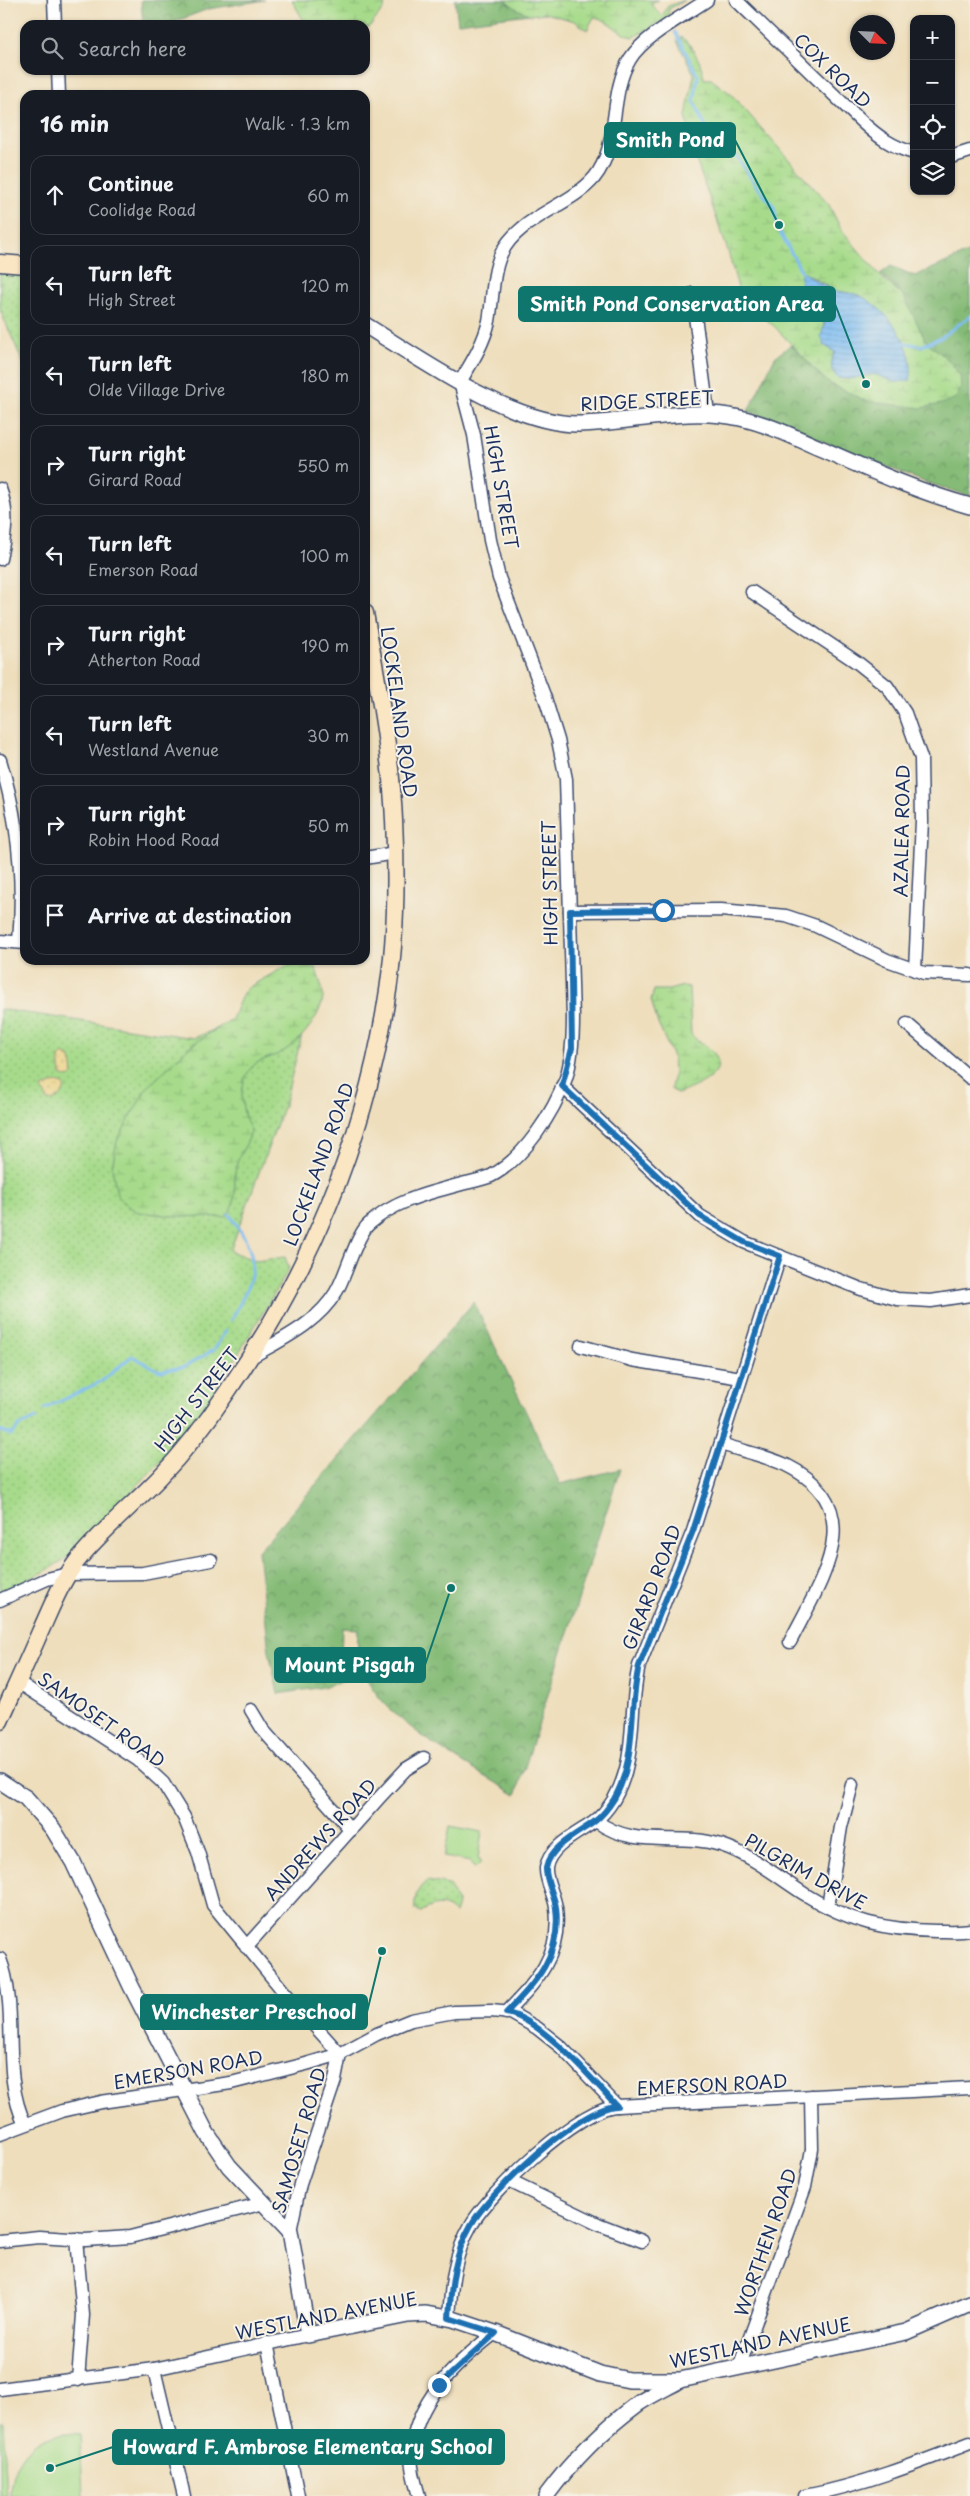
<!DOCTYPE html>
<html lang="en">
<head>
<meta charset="utf-8">
<style>
	body { margin:0; font-family:"Playpen Sans",sans-serif; background:#20242c; color:#f1f3f6 }
	.controls { position:absolute; right:15px; top:15px; display:grid; overflow:hidden; border-radius:10px; box-shadow:0 1px 4px #0004 }
	.controls button { width:45px; height:45px; display:grid; place-items:center; padding:0; border:0; border-bottom:1px solid #363941; background:#171b24; color:#f1f3f6; font:25px sans-serif }
	.compass { position:absolute; left:850px; top:15px; width:45px; height:45px; border-radius:50%; background:#171b24; box-shadow:0 1px 4px #0004; rotate:114deg }
	.stop { position:absolute; width:15px; height:15px; margin:-11px; border:4px solid #1f6fb2; border-radius:50%; background:#fff }
	.stop.end { background:#1f6fb2; border-color:#fff; box-shadow:0 1px 5px #0008 }
	.list { margin:0; padding:0; list-style:none }
	h2 { display:flex; justify-content:space-between; align-items:center; height:65px; margin:0; padding:0 20px; font-size:21px }
	h2 small { font-size:16px; font-weight:400; color:#9ea1a6 }
	.list li { display:grid; grid-template-columns:32px 1fr auto; gap:15px; align-items:center; box-sizing:border-box; height:80px; margin:0 10px 10px; padding:0 10px; border:1px solid #363941; border-radius:15px }
	.list b { display:block; font-size:19px; white-space:nowrap }
	.list p { margin:0; font-size:16px; white-space:nowrap; color:#9ea1a6 }
	.list em { font-size:16px; font-style:normal; color:#9ea1a6 }
	.icon { flex:none; width:28px; height:28px; fill:none; stroke:currentColor; stroke-width:2; stroke-linecap:round; stroke-linejoin:round }
	.map { position:relative; flex:none; width:970px; height:2496px; overflow:hidden }
	.search { position:absolute; background:#171b24; box-shadow:0 1px 4px #0004; left:20px; top:20px; width:350px; height:55px; display:flex; align-items:center; gap:12px; box-sizing:border-box; padding:0 18px; border-radius:15px; color:#9ea1a6; font-size:19px }
	.panel { position:absolute; background:#171b24; box-shadow:0 1px 4px #0004; left:20px; top:90px; width:350px; height:875px; border-radius:15px }
	.map>svg:first-child { display:block }
</style>
</head>
<body>
<div class="map">
<svg width="970" height="2496" viewBox="0 0 970 2496">
	<defs>
		<pattern id="grass-dots" width="8" height="8" patternUnits="userSpaceOnUse" patternTransform="scale(1.25)"><rect width="8" height="8" fill="#a7db8b"/><path d="M2 2h.1M6 6h.1" fill="none" stroke="#8fbc7a" stroke-width="1.8" stroke-linecap="round"/></pattern>
		<pattern id="forest-crowns" width="20" height="18" patternUnits="userSpaceOnUse" patternTransform="scale(1.25)"><rect width="20" height="18" fill="#85bb77"/><path d="M2 6a3 3 0 1 1 6 0M12 15a3 3 0 1 1 6 0" fill="none" stroke="#6c9865"/></pattern>
		<pattern id="wetland-marsh" width="20" height="14" patternUnits="userSpaceOnUse" patternTransform="scale(1.25)"><rect width="20" height="14" fill="#a7db8b"/><path d="M1 5h8M5 5V1M11 12h8M15 12V8" fill="none" stroke="#8fbc7a"/></pattern>
		<pattern id="sand-dots" width="8" height="8" patternUnits="userSpaceOnUse" patternTransform="scale(1.25)"><rect width="8" height="8" fill="#eeda9e"/><path d="M2 2h.1M6 6h.1" fill="none" stroke="#ccbb8a" stroke-width="1.8" stroke-linecap="round"/></pattern>
		<pattern id="water-rules" width="6" height="5" patternUnits="userSpaceOnUse" patternTransform="scale(1.25)"><rect width="6" height="5" fill="#80bef3"/><path d="M0 2.5h6" fill="none" stroke="#689bc8"/></pattern>
	</defs>
	<rect width="100%" height="100%" fill="#f7f3e8"/>
	<filter id="ink" filterUnits="userSpaceOnUse"><feTurbulence type="fractalNoise" baseFrequency=".02" numOctaves="2"/><feDisplacementMap in="SourceGraphic" scale="10" xChannelSelector="R" yChannelSelector="G"/><feConvolveMatrix kernelMatrix="1 2 1 2 8 2 1 2 1" color-interpolation-filters="sRGB"/></filter>
	<filter id="wash" filterUnits="userSpaceOnUse"><feTurbulence type="fractalNoise" baseFrequency=".0096" numOctaves="4" result="noise"/><feDisplacementMap in="SourceGraphic" scale="20" xChannelSelector="R" yChannelSelector="G"/><feGaussianBlur stdDeviation="1.12" result="paint"/><feColorMatrix in="noise" values="0 0 0 0 0 0 0 0 0 0 0 0 0 0 0 0 0 1.4 0 .05"/><feComposite in="paint" operator="in"/></filter>
	<g filter="url(#wash)">
		<rect width="100%" height="100%" fill="#eedebc"/>
		<g fill="url(#grass-dots)" stroke="#618574">
			<path d="M0,273h25v94l-25,-57z"/>
			<path d="M269,1007l38,8 -22,87 -55,149 26,10 29,-4 4,12 -76,127 -37,49 -105,110 -27,17 -44,21v-584l194,29z"/>
			<path d="M427,1881l22,4 9,19 -3,9c-12,-11 -21,-9 -34,-1l-6,-3c-1,-12 2,-20 12,-28z"/>
		</g>
		<g fill="url(#forest-crowns)" stroke="#50756a">
			<path d="M141,0h124l-57,9 -42,16h-23z"/>
			<path d="M455,0h50l4,4 20,10 -71,9z"/>
			<path d="M970,252v244l-48,-15 -174,-70 27,-54 16,-12 36,37 39,19 82,-41 -22,-18 -23,-47 -23,-21 11,-8 24,10z"/>
			<path d="M474,1302l86,182 60,-15 -104,326c-44,-28 -123,-68 -148,-114 -10,-16 -11,-33 -10,-52l-16,-1 -1,29 6,21 -23,9 -46,7 -9,-43 -11,-100z"/>
		</g>
		<g fill="url(#wetland-marsh)" stroke="#618574" fill-rule="evenodd">
			<path d="M292,0h93l-1,9 -15,18 -4,1v-3h-59z"/>
			<path d="M505,0h154l-9,3 12,13 6,-10 17,-6 -16,9 -1,9 -34,19c-16,-2 -24,-18 -40,-20l-7,13 -12,-9 -30,-8 -14,2 -14,-6z"/>
			<path d="M678,36c13,4 25,30 26,43h7l20,15 98,111 12,24 29,35 15,17 18,14 23,46 22,19 12,15 1,12 -5,11 -15,6 -20,4 -55,-7 -39,-19 -53,-56 -20,-17 -16,-21 -10,-37 -34,-97 -8,-38 8,-42 -17,-33zM801,271l36,20 22,4 36,87 -20,-8 -27,5 -10,-1c-8,-9 -8,-15 -3,-26l-11,-7 -1,-33 -14,-8z"/>
			<path d="M304,963l12,5c2,9 8,22 7,30 -4,21 -23,44 -41,54 -8,5 -21,7 -28,13 -17,16 -14,47 -3,65 -2,13 -11,22 -14,33 -6,18 4,41 -12,54l-53,-1 -34,-4 -11,-6 -10,-11 -5,-28 5,-26 29,-52 44,-43 42,-27 11,-26 6,-6 39,-22z"/>
			<path d="M683,986l6,1 2,47c6,8 15,10 21,17 21,24 -19,36 -34,43l-7,-5 3,-17 -1,-15 -15,-33 -7,-24 3,-10h15z"/>
		</g>
		<g fill="url(#sand-dots)" stroke="#84847e">
			<path d="M63,1054l8,4 2,17 -4,3 -8,-3 -2,-17z"/>
			<path d="M57,1082l7,3c2,9 -7,16 -16,16l-6,-13z"/>
		</g>
		<g fill="#a7db8b" stroke="#618574">
			<path d="M450,1826l32,6 -4,26 3,6 -7,4 -3,-6 -27,-5z"/>
			<path d="M0,2422h3l4,74h-7z"/>
			<path d="M65,2433l15,1 3,62h-73c0,-34 21,-60 55,-63z"/>
		</g>
		<path fill="url(#water-rules)" stroke="#4e76a8" d="M801,271c11,7 24,17 37,21 7,1 16,1 23,4 29,16 56,52 49,85l-15,1 -20,-8 -27,5 -10,-1c-8,-9 -8,-15 -3,-26l-11,-7 -3,-9 4,-12 -2,-12c-17,-11 -23,-20 -22,-41z"/>
		<g fill="none" stroke-linecap="round" stroke-linejoin="round">
			<g stroke="#80bef3" stroke-width="3">
				<path d="M675,32l23,44 -4,25 12,27 18,9 30,46 20,24 4,22 25,45"/>
				<path d="M901,342l20,4 21,-9 28,-21"/>
				<path d="M229,1214c33,44 28,60 2,106"/>
				<path d="M44,1409l58,-28 30,-25 28,15 24,-4 30,-17 12,-20"/>
				<path d="M0,1431l12,4 7,-9 17,-8"/>
			</g>
		</g>
	</g>
	<g filter="url(#ink)">
		<g fill="none" stroke-linecap="round" stroke-linejoin="round">
			<g stroke="#3b496c" stroke-width="15">
				<g id="minor">
					<path d="M54,0l1,25"/>
					<path d="M736,0l125,121c16,15 31,26 53,32"/>
					<path d="M58,70l1,25"/>
					<path d="M951,157l19,-6"/>
					<path d="M692,294l16,119"/>
					<path d="M0,489c9,24 5,46 0,70"/>
					<path d="M752,592l106,71 29,23 18,27 16,45 1,63 -7,149"/>
					<path d="M0,760c18,58 24,122 19,182"/>
					<path d="M365,858l30,-5"/>
					<path d="M570,911l151,-1 65,6 30,10 71,34 37,13 46,2"/>
					<path d="M0,941l25,2"/>
					<path d="M907,1024l63,54"/>
					<path d="M562,1086l138,130 44,26 117,47 36,10 34,2 39,-6"/>
					<path d="M581,1346l51,14 109,18"/>
					<path d="M250,1358c30,-18 67,-34 86,-66 10,-16 20,-57 33,-68 26,-23 56,-30 89,-39 11,-3 23,-5 33,-9 33,-17 63,-64 75,-98 6,-19 7,-40 7,-60l-7,-239 -8,-39 -13,-42 -46,-120 -9,-38 -16,-105 -14,-53c12,-20 24,-39 29,-61 4,-22 3,-47 12,-67 17,-37 68,-47 93,-76 27,-33 14,-83 36,-119 15,-24 54,-43 77,-59"/>
					<path d="M721,1444c21,7 45,12 65,21 87,43 34,117 4,177"/>
					<path d="M0,1600l47,-21 21,-5 75,-1 68,-13"/>
					<path d="M18,1682l120,78 25,23 21,34 14,35 15,53 71,87 56,62 -5,26 -35,104 -10,47"/>
					<path d="M251,1710l12,20 88,100"/>
					<path d="M596,1821c42,30 80,10 125,24 31,10 58,33 85,50 43,27 80,35 130,36 11,0 23,1 34,-1"/>
					<path d="M828,1907l13,-80 11,-42"/>
					<path d="M246,1947l132,-148 28,-30 18,-11"/>
					<path d="M0,1959c20,52 0,114 25,165"/>
					<path d="M506,2013c30,-31 56,-58 50,-105 -1,-12 -11,-28 -10,-40 3,-22 33,-35 48,-46 8,-6 15,-15 20,-23 24,-42 14,-88 25,-133l54,-135 87,-275"/>
					<path d="M0,2134l62,-23 39,-9 130,-19 75,-19 34,-10 37,-20 34,-14 43,-8 37,-1 20,2 26,15 24,19 56,59 353,-18"/>
					<path d="M509,2181l89,43 44,17"/>
					<path d="M76,2239l7,76 -5,65"/>
					<path d="M0,2241l39,-4 46,3 45,-3 134,-34"/>
					<path d="M449,2318c2,-32 5,-64 22,-93 18,-32 109,-118 146,-119"/>
					<path d="M267,2343l31,153"/>
					<path d="M739,2367l66,-180 7,-38 -1,-53"/>
					<path d="M154,2369l30,127"/>
					<path d="M0,2389l154,-20 154,-34"/>
					<path d="M419,2496c-4,-13 -8,-27 -8,-41 3,-53 45,-92 84,-122"/>
					<path d="M805,2496c57,-11 111,-32 165,-53"/>
				</g>
			</g>
			<g stroke="#3b496c" stroke-width="18">
				<g id="tertiary">
					<path d="M365,325c57,35 147,100 214,99 54,-1 107,-18 161,-6 28,6 56,20 82,31 48,21 97,43 148,57"/>
					<path d="M0,1781l26,17 27,31 20,33 58,124 75,146 23,34 61,65 18,104 100,-20 18,-1 27,5 42,14 105,41 29,6h51l226,-48 64,-28"/>
					<path d="M546,2496c25,-34 59,-68 93,-93 12,-8 25,-14 38,-21"/>
				</g>
			</g>
			<g stroke="#3b496c" stroke-width="19">
				<g id="secondary">
					<path d="M0,263l25,2"/>
					<path d="M0,1721c13,-29 27,-59 40,-89 11,-24 21,-50 37,-71 24,-30 55,-55 82,-83 25,-26 48,-56 68,-86 80,-116 137,-250 159,-389 10,-58 11,-124 8,-183 -3,-70 -17,-138 -29,-207"/>
				</g>
			</g>
			<use href="#minor" stroke="#fff" stroke-width="12"/>
			<use href="#tertiary" stroke="#fff" stroke-width="15"/>
			<use href="#secondary" stroke="#fbe6c4" stroke-width="16"/>
		</g>
	</g>
	<g fill="none" stroke-linecap="round" stroke-linejoin="round" filter="url(#ink)">
		<path stroke="#1f6fb2" stroke-width="6" d="M439,2385l57,-52 -47,-15c2,-32 5,-64 22,-93 18,-32 109,-118 146,-119 -23,-25 -78,-89 -111,-93 30,-31 56,-58 50,-105 -1,-12 -11,-28 -10,-40 4,-22 33,-35 48,-46 8,-6 15,-15 20,-23 24,-42 14,-88 25,-133l54,-135 87,-275 -36,-14 -44,-26 -138,-130 10,-38 -2,-137 93,-1"/>
	</g>
	<g text-anchor="middle" dominant-baseline="central" stroke-width="4" stroke-linejoin="round" paint-order="stroke">
		<g font-size="18" fill="#1b2f5e" stroke="#f7f3e8">
			<text transform="translate(833 70) rotate(44)">COX ROAD</text>
			<text transform="translate(647 400) rotate(-3)">RIDGE STREET</text>
			<text transform="translate(502 487) rotate(80)">HIGH STREET</text>
			<text transform="translate(400 712) rotate(82)">LOCKELAND ROAD</text>
			<text transform="translate(901 831) rotate(-89)">AZALEA ROAD</text>
			<text transform="translate(549 883) rotate(-91)">HIGH STREET</text>
			<text transform="translate(318 1164) rotate(-70)">LOCKELAND ROAD</text>
			<text transform="translate(196 1399) rotate(-52)">HIGH STREET</text>
			<text transform="translate(651 1587) rotate(-69)">GIRARD ROAD</text>
			<text transform="translate(102 1719) rotate(35)">SAMOSET ROAD</text>
			<text transform="translate(320 1839) rotate(-48)">ANDREWS ROAD</text>
			<text transform="translate(806 1871) rotate(29)">PILGRIM DRIVE</text>
			<text transform="translate(188 2069) rotate(-10)">EMERSON ROAD</text>
			<text transform="translate(712 2084) rotate(-3)">EMERSON ROAD</text>
			<text transform="translate(298 2140) rotate(-74)">SAMOSET ROAD</text>
			<text transform="translate(765 2242) rotate(-71)">WORTHEN ROAD</text>
			<text transform="translate(326 2315) rotate(-11)">WESTLAND AVENUE</text>
			<text transform="translate(760 2342) rotate(-12)">WESTLAND AVENUE</text>
		</g>
	</g>
	<path fill="none" stroke="#0f766e" stroke-width="2" d="M779 225L735 140M866 384L835 304M451 1588L425 1665M382 1951L367 2012M50 2468L113 2447"/>
	<g fill="#0f766e" stroke="#f7f3e8" stroke-width="2">
		<circle cx="779" cy="225" r="5"/>
		<circle cx="866" cy="384" r="5"/>
		<circle cx="451" cy="1588" r="5"/>
		<circle cx="382" cy="1951" r="5"/>
		<circle cx="50" cy="2468" r="5"/>
	</g>
	<g fill="#0f766e" stroke="#0f766e" stroke-width="2">
		<rect x="605" y="123" width="130" height="34" rx="5"/>
		<rect x="519" y="287" width="316" height="34" rx="5"/>
		<rect x="275" y="1648" width="150" height="34" rx="5"/>
		<rect x="141" y="1995" width="226" height="34" rx="5"/>
		<rect x="113" y="2430" width="391" height="34" rx="5"/>
	</g>
	<g font-size="19" text-anchor="middle" font-weight="bold" fill="#fff">
		<text x="670" y="147">Smith Pond</text>
		<text x="677" y="311">Smith Pond Conservation Area</text>
		<text x="350" y="1672">Mount Pisgah</text>
		<text x="254" y="2019">Winchester Preschool</text>
		<text x="308" y="2454">Howard F. Ambrose Elementary School</text>
	</g>
</svg>
<div class="controls">
<button>+</button>
<button>−</button>
<button><svg class="icon" aria-label="locate" viewBox="0 0 24 24"><circle cx="12" cy="12" r="6"/><path d="M12 2v4M12 18v4M2 12h4M18 12h4"/></svg></button>
<button><svg class="icon" aria-label="layers" viewBox="0 0 24 24"><path d="M12 4l9 5-9 5-9-5zM3 14l9 5 9-5"/></svg></button>
</div>
<svg class="compass" viewBox="-18 -18 36 36"><path d="M0-13l5 13h-10z" fill="#e53935"/><path d="M0 13l5-13h-10z" fill="#9ea1a6"/></svg>
<div class="stop" style="left:663px;top:910px"></div>
<div class="stop end" style="left:439px;top:2385px"></div>
<div class="search"><svg class="icon" aria-label="search" viewBox="0 0 24 24"><circle cx="10" cy="10" r="6"/><path d="M15 15l6 6"/></svg>Search here</div>
<section class="panel">
<h2>16 min<small>Walk · 1.3 km</small></h2>
<ul class="list">
<li><svg class="icon" aria-label="ahead" viewBox="0 0 24 24"><path d="M12 20V5M6 11l6-6 6 6"/></svg><div><b>Continue</b><p>Coolidge Road</p></div><em>60 m</em></li>
<li><svg class="icon" aria-label="left" viewBox="0 0 24 24"><path d="M17 20v-9H6M10 6l-5 5 5 5"/></svg><div><b>Turn left</b><p>High Street</p></div><em>120 m</em></li>
<li><svg class="icon" aria-label="left" viewBox="0 0 24 24"><path d="M17 20v-9H6M10 6l-5 5 5 5"/></svg><div><b>Turn left</b><p>Olde Village Drive</p></div><em>180 m</em></li>
<li><svg class="icon" aria-label="right" viewBox="0 0 24 24"><path d="M7 20v-9h11M14 6l5 5-5 5"/></svg><div><b>Turn right</b><p>Girard Road</p></div><em>550 m</em></li>
<li><svg class="icon" aria-label="left" viewBox="0 0 24 24"><path d="M17 20v-9H6M10 6l-5 5 5 5"/></svg><div><b>Turn left</b><p>Emerson Road</p></div><em>100 m</em></li>
<li><svg class="icon" aria-label="right" viewBox="0 0 24 24"><path d="M7 20v-9h11M14 6l5 5-5 5"/></svg><div><b>Turn right</b><p>Atherton Road</p></div><em>190 m</em></li>
<li><svg class="icon" aria-label="left" viewBox="0 0 24 24"><path d="M17 20v-9H6M10 6l-5 5 5 5"/></svg><div><b>Turn left</b><p>Westland Avenue</p></div><em>30 m</em></li>
<li><svg class="icon" aria-label="right" viewBox="0 0 24 24"><path d="M7 20v-9h11M14 6l5 5-5 5"/></svg><div><b>Turn right</b><p>Robin Hood Road</p></div><em>50 m</em></li>
<li><svg class="icon" aria-label="arrive" viewBox="0 0 24 24"><path d="M6 21V4h12l-3 4 3 4H6"/></svg><div><b>Arrive at destination</b></div></li>
</ul>
</section>
</div>
</body>
</html>
